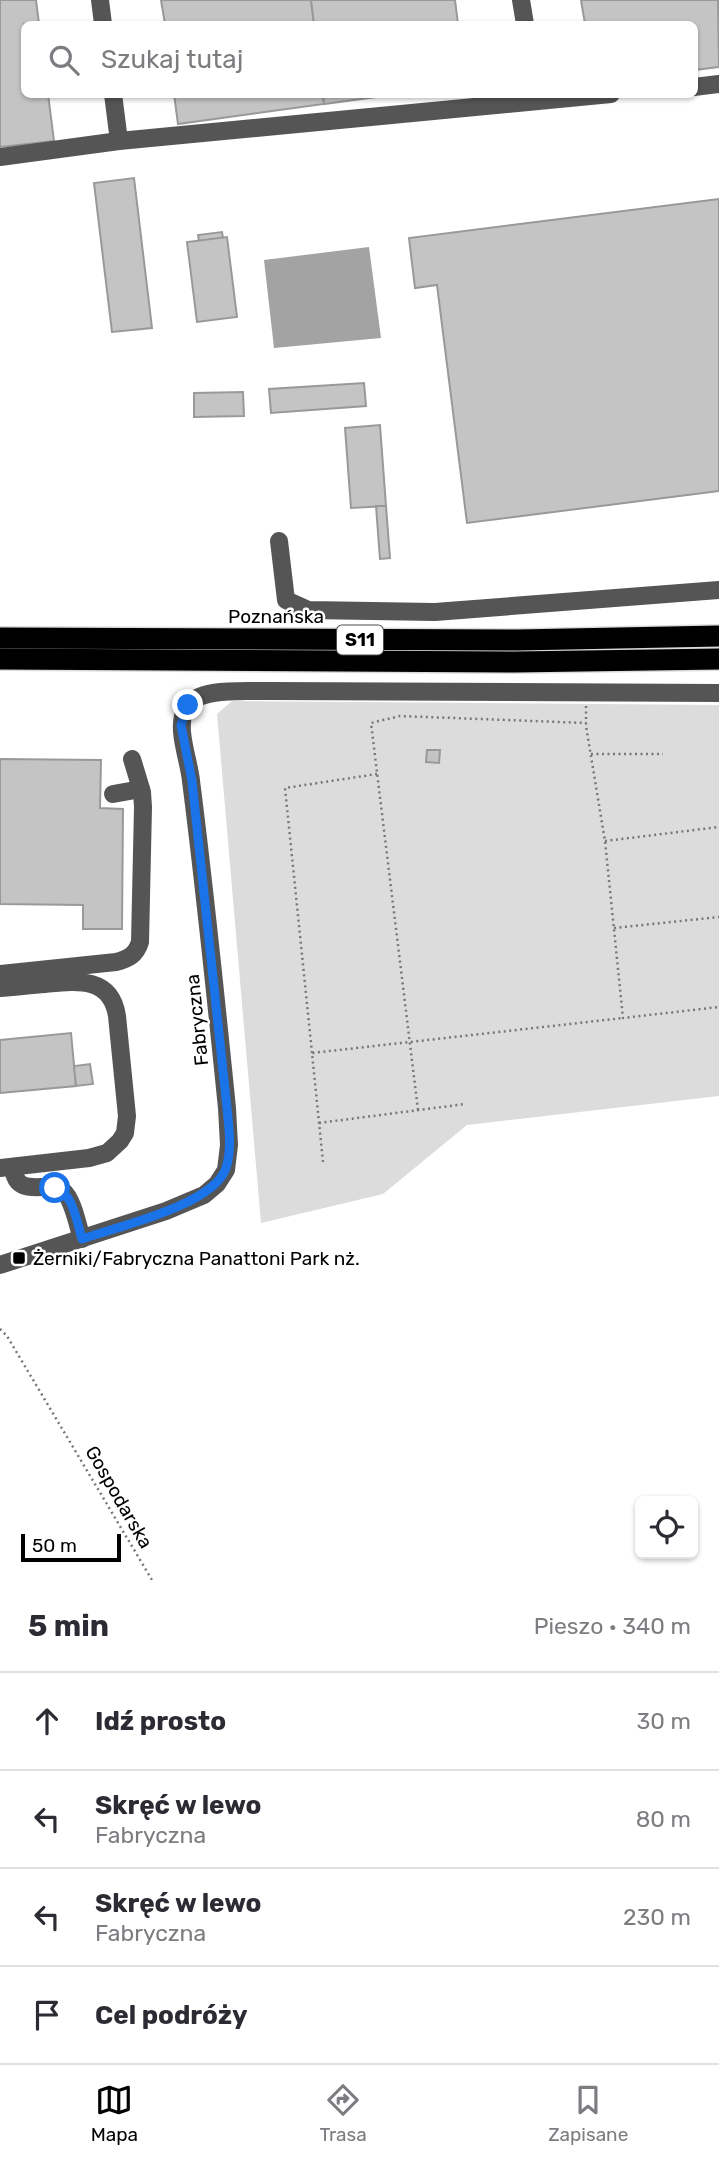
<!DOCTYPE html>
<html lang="pl">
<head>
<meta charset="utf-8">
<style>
	body { margin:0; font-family:Rubik,sans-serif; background:#f2f2f3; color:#2b2b33 }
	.controls { position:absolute; right:21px; bottom:21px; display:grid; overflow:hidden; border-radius:10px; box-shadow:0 2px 5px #0004 }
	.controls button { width:63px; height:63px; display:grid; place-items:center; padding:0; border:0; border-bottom:2px solid #e1e1e2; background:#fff; color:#2b2b33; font:35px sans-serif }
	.scale { position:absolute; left:21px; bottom:18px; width:100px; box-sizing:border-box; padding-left:7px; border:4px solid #000; border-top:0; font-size:19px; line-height:24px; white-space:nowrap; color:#000; -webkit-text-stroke:5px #fff; paint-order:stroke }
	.stop { position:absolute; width:21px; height:21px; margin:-16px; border:5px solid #1a73e8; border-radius:50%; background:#fff }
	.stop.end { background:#1a73e8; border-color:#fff; box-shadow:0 2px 7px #0008 }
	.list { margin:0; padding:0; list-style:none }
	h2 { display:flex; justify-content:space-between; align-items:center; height:91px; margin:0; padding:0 28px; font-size:30px }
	h2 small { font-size:23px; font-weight:400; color:#7c7c81 }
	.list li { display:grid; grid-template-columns:46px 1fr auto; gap:21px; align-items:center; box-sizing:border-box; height:98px; padding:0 28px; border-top:2px solid #e1e1e2 }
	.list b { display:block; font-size:26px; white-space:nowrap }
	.list p { margin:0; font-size:23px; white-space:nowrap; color:#7c7c81 }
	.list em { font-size:23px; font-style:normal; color:#7c7c81 }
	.icon { flex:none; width:38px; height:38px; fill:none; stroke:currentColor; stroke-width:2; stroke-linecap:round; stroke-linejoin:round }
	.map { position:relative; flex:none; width:719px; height:1580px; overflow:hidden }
	.search { position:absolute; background:#fff; box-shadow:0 2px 5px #0004; left:21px; right:21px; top:21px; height:77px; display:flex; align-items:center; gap:18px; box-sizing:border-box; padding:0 24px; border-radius:10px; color:#7c7c81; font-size:26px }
	.sheet { height:483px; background:#fff }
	nav { display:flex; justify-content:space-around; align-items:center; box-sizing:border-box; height:98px; border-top:2px solid #e1e1e2; background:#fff; font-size:19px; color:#7c7c81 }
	nav a { display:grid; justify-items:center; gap:4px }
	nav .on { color:#000 }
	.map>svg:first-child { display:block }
</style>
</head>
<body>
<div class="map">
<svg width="719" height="1580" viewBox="0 0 719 1580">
	<rect width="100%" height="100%" fill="#fff"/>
	<path fill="#dcdcdc" d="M232,701l487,4v391l-252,29 -84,69 -122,29 -44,-509z"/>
	<path fill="#a3a3a3" d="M369,247l12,91 -107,10 -10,-88z"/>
	<g fill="#c4c4c4" stroke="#999" stroke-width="2">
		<path d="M0,0h36l3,24h-15v70h24l6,47 -54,6z"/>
		<path d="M161,0h150l3,24h-149z"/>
		<path d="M311,0h144l3,24h-144z"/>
		<path d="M581,0h137l1,67 -25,3v-46h-109z"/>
		<path d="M174,94h149l1,10 -146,20z"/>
		<path d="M323,94h75l-74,10z"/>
		<path d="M134,178l18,150 -40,4 -18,-149z"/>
		<path d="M719,199v292l-252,32 -30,-238 -22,3 -6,-50z"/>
		<path d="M222,232l1,6 -24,3 -1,-6z"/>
		<path d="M227,237l10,80 -40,5 -10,-80z"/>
		<path d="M364,383l2,23 -95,7 -2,-24z"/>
		<path d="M243,392l1,24 -50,1v-24z"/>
		<path d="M380,425l6,81 -35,2 -6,-80z"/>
		<path d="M376,506h10l4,52 -10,1z"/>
		<path d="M427,750h13l-1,13 -13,-1z"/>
		<path d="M0,759l101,1 -1,48 23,1 -1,120h-39v-24l-83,-1z"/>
		<path d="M71,1033l5,53 -76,7v-53z"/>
		<path d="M90,1064l3,20 -17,2 -2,-20z"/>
	</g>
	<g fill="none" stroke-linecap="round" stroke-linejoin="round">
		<g stroke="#dbdbdb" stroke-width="24">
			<g id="highway">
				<path d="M0,638l518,2 201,-4"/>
				<path d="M0,659l515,3 204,-3"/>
			</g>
		</g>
		<g stroke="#777" stroke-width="2.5" stroke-dasharray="2 3.5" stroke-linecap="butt">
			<path d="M586,706v20l19,115 18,177 96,-11"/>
			<path d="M591,754h72"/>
			<path d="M605,841l114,-14"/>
			<path d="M614,928l105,-11"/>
			<path d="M312,1053l-27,-265 92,-14"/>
			<path d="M418,1110l-47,-387 29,-7 186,7"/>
			<path d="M319,1123l146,-19"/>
			<path d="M323,1162l-11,-109 311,-35"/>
			<path d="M0,1329l7,7 145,244"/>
		</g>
		<g stroke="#555" stroke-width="18">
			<path d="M100,0l3,24"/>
			<path d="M521,0l4,24"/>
			<path d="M694,87l25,-3"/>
			<path d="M113,94l6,47"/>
			<path d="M0,157l119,-16 492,-47"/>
			<path d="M279,541l7,59 22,10 127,2 284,-22"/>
			<path d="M113,794l28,-5"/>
			<path d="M0,974l116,-12c12,-3 20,-7 24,-20l3,-135 -1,-15 -10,-33"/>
			<path d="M0,988c15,-1 30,-3 45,-4 31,-3 66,-8 72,32l10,100 -2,17 -5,8 -13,12 -18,5 -89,10"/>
			<path d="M13,1167c3,34 35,12 50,24 10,8 15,36 19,48"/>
			<path d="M0,1265l166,-54 38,-16 13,-11 9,-14 3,-25 -2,-37c-11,-109 -22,-218 -36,-327 -2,-22 -16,-53 -5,-73 12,-22 62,-16 85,-17l448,2"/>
		</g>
		<use href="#highway" stroke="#000" stroke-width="21"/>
	</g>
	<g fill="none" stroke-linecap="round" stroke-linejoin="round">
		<path stroke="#1a73e8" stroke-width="9" d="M55,1188c18,4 22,35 27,51 35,-12 132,-34 144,-71 6,-18 3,-41 1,-60l-35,-327 -11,-56 7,-20"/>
	</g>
	<rect fill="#000" stroke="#fff" stroke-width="2.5" x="12" y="1251" width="14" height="14" rx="3.5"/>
	<g text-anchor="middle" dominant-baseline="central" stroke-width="5" stroke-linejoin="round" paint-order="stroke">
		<rect fill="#fff" stroke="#4c4c4c" stroke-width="2" x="337" y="625.5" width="46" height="29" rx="5"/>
		<g font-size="18" font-weight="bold" fill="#000">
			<text x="360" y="640">S11</text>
		</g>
		<g font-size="19" fill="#000" stroke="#fff">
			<text x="276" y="616">Poznańska</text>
			<text transform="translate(197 1020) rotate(-96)">Fabryczna</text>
			<text transform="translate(119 1497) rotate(60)">Gospodarska</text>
		</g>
		<g font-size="19" fill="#000" stroke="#fff" text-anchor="start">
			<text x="33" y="1258">Żerniki/Fabryczna Panattoni Park nż.</text>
		</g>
	</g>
</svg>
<div class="controls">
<button><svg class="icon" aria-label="locate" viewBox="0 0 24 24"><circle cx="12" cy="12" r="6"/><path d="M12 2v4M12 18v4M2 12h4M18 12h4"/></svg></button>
</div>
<div class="scale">50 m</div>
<div class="stop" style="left:55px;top:1188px"></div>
<div class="stop end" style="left:188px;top:705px"></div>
<div class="search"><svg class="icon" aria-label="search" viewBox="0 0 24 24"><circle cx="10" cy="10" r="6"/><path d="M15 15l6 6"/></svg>Szukaj tutaj</div>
</div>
<section class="sheet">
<h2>5 min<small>Pieszo · 340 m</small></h2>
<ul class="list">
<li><svg class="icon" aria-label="ahead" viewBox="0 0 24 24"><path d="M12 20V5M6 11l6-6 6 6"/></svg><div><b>Idź prosto</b></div><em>30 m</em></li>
<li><svg class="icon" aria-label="left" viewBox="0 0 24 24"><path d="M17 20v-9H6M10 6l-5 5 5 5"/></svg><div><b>Skręć w lewo</b><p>Fabryczna</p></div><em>80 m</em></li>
<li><svg class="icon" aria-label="left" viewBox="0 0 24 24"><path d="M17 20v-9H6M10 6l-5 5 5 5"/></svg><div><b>Skręć w lewo</b><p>Fabryczna</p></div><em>230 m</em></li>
<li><svg class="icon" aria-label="arrive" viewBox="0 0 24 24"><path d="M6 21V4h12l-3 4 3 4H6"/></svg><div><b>Cel podróży</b></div></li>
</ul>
</section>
<nav>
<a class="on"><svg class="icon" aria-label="map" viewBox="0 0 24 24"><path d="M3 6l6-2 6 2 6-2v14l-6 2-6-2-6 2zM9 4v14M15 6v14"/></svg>Mapa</a>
<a><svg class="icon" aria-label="directions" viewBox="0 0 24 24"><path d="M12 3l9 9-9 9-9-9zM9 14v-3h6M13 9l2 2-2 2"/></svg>Trasa</a>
<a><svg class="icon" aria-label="saved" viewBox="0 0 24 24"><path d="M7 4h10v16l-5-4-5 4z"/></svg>Zapisane</a>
</nav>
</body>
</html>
